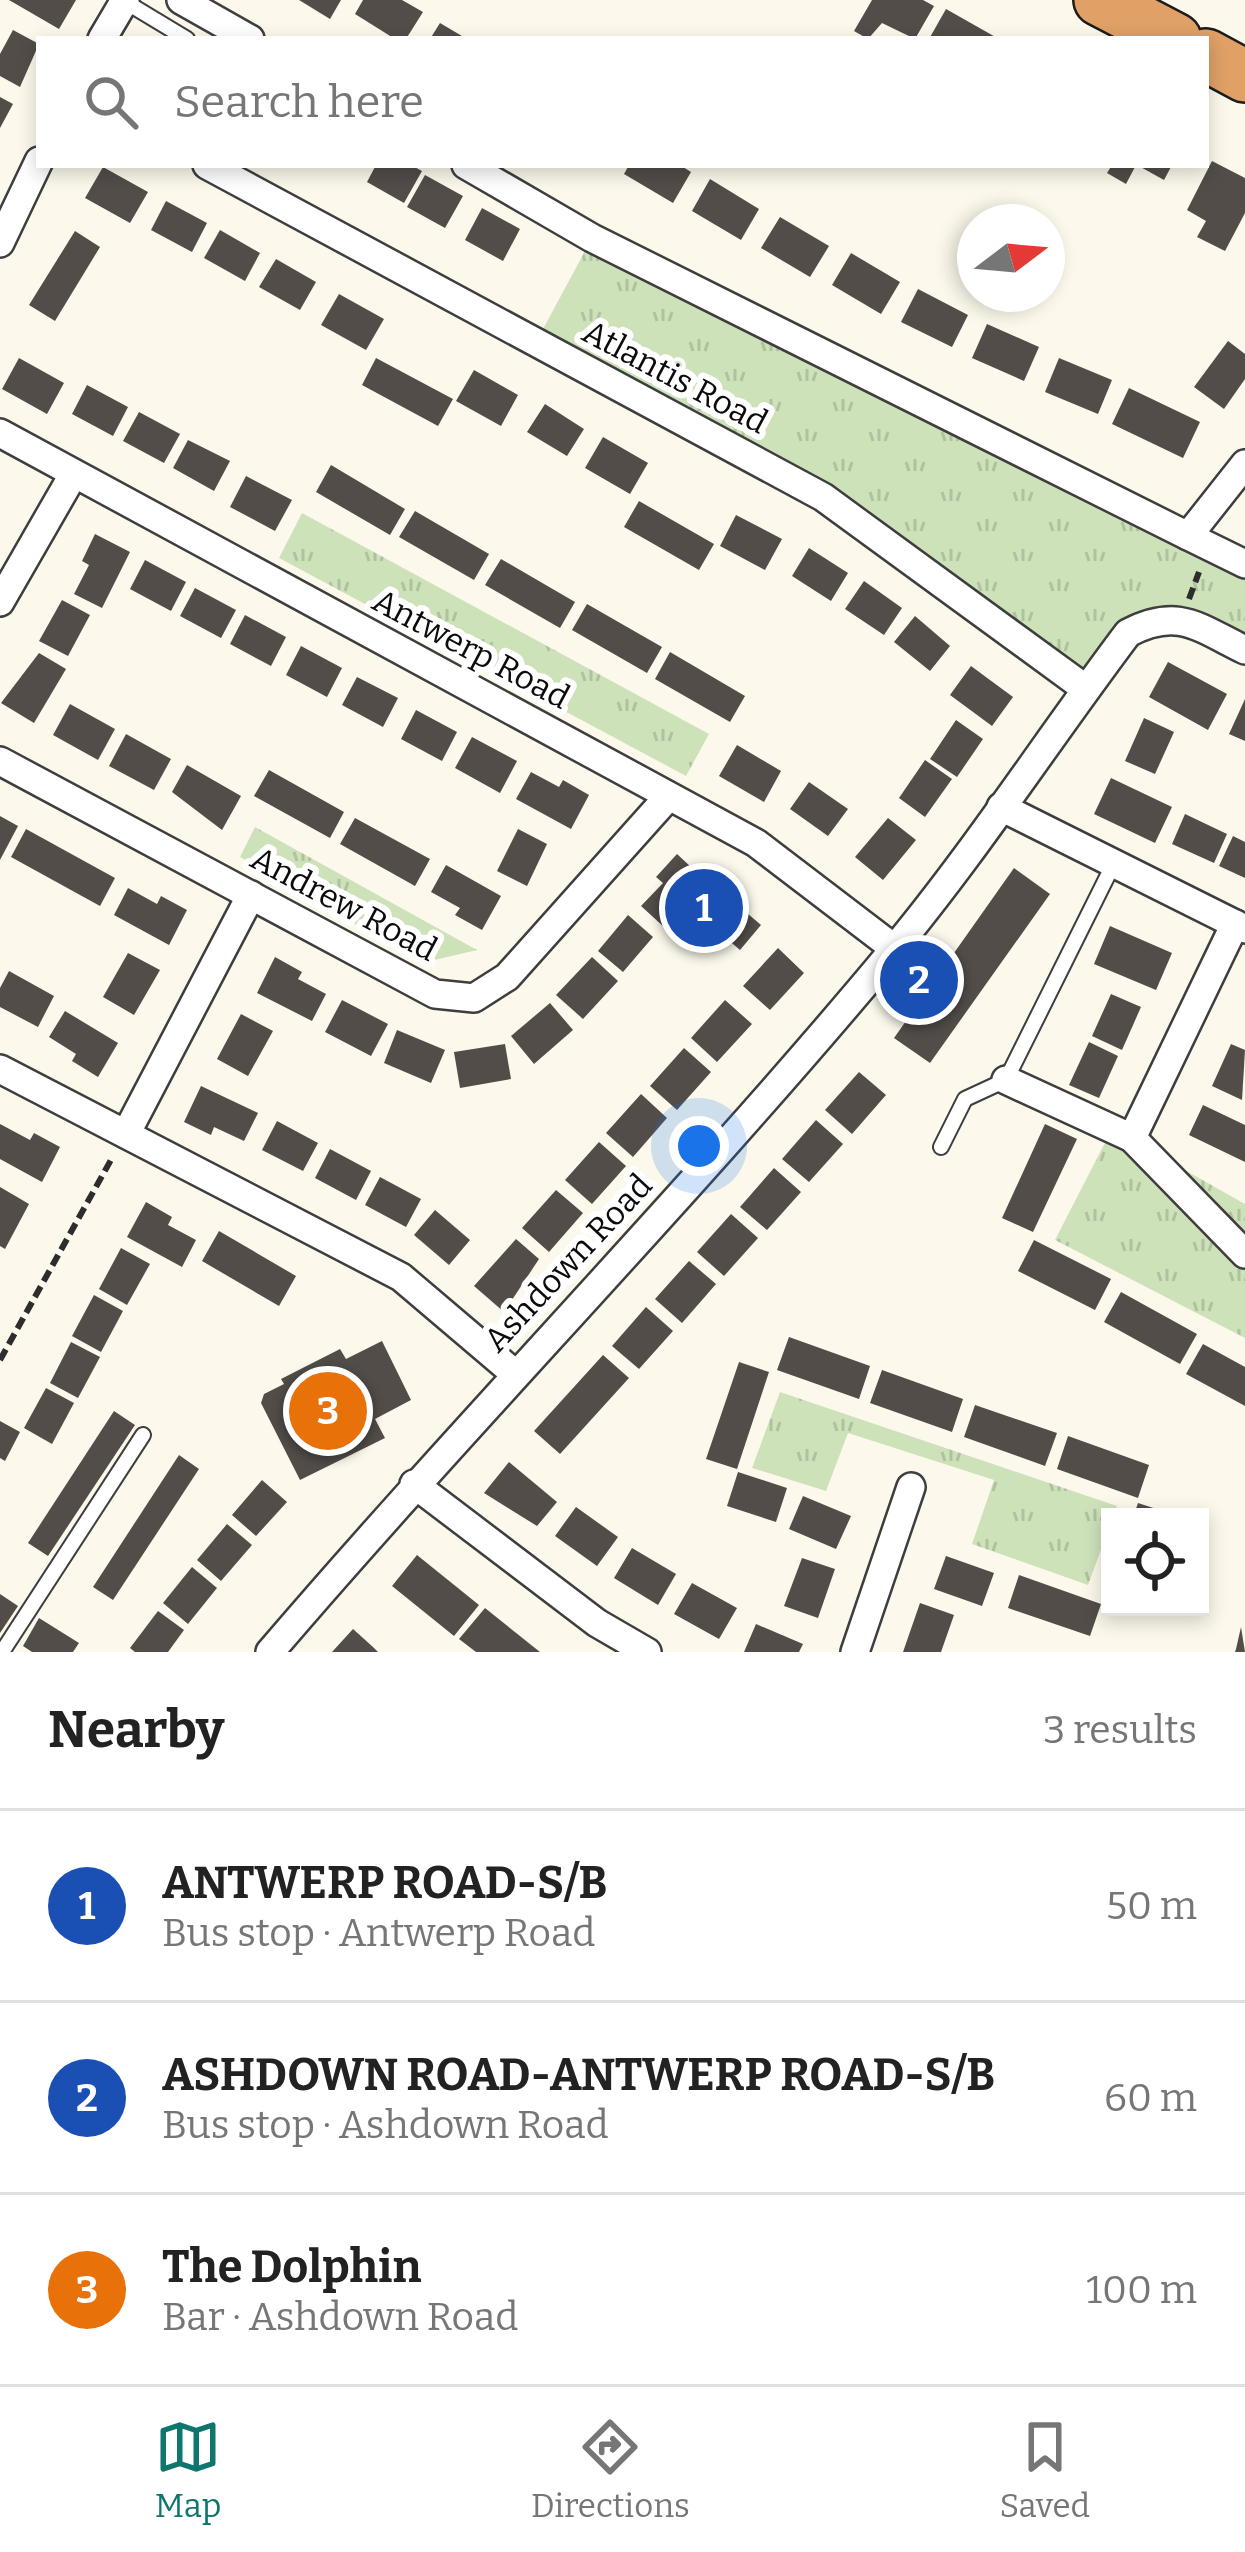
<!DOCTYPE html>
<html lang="en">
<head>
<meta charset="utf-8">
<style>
	body { margin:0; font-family:Bitter,serif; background:#f6f6f6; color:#222 }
	.controls { position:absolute; right:36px; bottom:36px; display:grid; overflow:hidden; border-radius:0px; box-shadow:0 6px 18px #0003 }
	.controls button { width:108px; height:108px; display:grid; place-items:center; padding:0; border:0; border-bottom:3px solid #e0e0e0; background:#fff; color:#222; font:60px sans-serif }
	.compass { position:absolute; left:957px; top:204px; width:108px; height:108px; border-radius:50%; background:#fff; box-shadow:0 6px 18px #0003; rotate:74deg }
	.you { position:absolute; left:699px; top:1146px; width:42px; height:42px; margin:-30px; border:9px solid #fff; border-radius:50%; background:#1a73e8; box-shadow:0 0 0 18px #1a73e833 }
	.badge { display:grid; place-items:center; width:78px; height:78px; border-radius:50%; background:#0f766e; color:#fff; font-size:39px; font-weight:700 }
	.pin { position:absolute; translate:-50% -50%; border:6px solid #fff; box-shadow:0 3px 12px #0006 }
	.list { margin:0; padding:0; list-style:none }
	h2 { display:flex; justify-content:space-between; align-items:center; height:156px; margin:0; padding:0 48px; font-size:51px }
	h2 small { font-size:39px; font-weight:400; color:#767676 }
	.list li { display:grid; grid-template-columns:78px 1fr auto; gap:36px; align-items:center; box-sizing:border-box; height:192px; padding:0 48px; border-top:3px solid #e0e0e0 }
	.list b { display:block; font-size:45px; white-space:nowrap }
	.list p { margin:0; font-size:39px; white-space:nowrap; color:#767676 }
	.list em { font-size:39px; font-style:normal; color:#767676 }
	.icon { flex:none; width:66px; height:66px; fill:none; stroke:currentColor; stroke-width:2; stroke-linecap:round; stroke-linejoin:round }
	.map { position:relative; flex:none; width:1245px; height:1652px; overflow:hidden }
	.search { position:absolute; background:#fff; box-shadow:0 6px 18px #0003; left:36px; right:36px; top:36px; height:132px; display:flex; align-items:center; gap:30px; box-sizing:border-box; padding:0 42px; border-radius:0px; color:#767676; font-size:45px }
	.sheet { height:732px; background:#fff }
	nav { display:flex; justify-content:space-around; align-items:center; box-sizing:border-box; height:168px; border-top:3px solid #e0e0e0; background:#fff; font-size:33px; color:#767676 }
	nav a { display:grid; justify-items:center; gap:6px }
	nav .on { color:#0f766e }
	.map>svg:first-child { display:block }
</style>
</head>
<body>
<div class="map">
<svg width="1245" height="1652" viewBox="0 0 1245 1652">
	<defs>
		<pattern id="grass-tufts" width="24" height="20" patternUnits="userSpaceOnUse" patternTransform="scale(3)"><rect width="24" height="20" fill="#cee2ba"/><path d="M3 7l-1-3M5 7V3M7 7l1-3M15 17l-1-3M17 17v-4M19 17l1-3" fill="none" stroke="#b0c19f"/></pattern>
	</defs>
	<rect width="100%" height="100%" fill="#fcf9ec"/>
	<g fill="url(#grass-tufts)">
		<path d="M592,238l653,325v87l-89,-32 -70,71 -263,-192 -287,-155z"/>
		<path d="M302,513l407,221 -23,42 -407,-218z"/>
		<path d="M255,827l222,123 -55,13 -182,-106z"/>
		<path d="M1112,1129l133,75v134l-190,-98z"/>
		<path d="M780,1392l337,114 -29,79 -116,-41 22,-64 -146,-47 -22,58 -74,-23z"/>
	</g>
	<g fill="#524d49">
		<path d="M9,0h67l-17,29z"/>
		<path d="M299,0h42l-11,19z"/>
		<path d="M363,0h39l21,12 -17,27h-11l-40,-25z"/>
		<path d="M872,0h51l11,6 -19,33 -33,-16 -14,16 -14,-8z"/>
		<path d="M946,9l53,30h-70z"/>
		<path d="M440,23l27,16h-37z"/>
		<path d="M13,30l26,14 -19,43 -20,-11v-22z"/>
		<path d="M0,97l13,7 -13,24z"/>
		<path d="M1212,161l33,17v35l-20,38 -28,-14 9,-16 -19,-11z"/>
		<path d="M376,165h35l11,6 -18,32 -37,-21z"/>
		<path d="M629,165h51l11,7 -18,31 -49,-29z"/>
		<path d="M1112,165h24l-10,19 -19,-11z"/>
		<path d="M1137,165h35l-8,15z"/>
		<path d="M103,167l45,25 -18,31 -45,-25z"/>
		<path d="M425,175l38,21 -18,32 -38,-21z"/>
		<path d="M710,179l49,30 -18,31 -49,-29z"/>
		<path d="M166,201l41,22 -15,29 -41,-22z"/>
		<path d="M482,208l38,21 -17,32 -38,-21z"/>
		<path d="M780,217l49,29 -19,31 -49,-29z"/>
		<path d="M220,230l40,23 -15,28 -41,-23z"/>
		<path d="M75,231l25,16 -45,74 -26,-16z"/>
		<path d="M851,253l49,29 -19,32 -49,-29z"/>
		<path d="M276,259l40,23 -16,28 -41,-23z"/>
		<path d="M918,289l50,26 -16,32 -51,-25z"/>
		<path d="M339,294l45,25 -18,31 -45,-25z"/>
		<path d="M987,324l52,23 -15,34 -52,-23z"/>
		<path d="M1228,341l17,13v25l-21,30 -30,-22z"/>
		<path d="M19,358l45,25 -17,31 -45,-25z"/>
		<path d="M376,358l77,41 -15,27 -76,-41z"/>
		<path d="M1059,358l53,22 -14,34 -53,-22z"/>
		<path d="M474,370l44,25 -17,31 -45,-25z"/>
		<path d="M87,385l41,22 -15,29 -41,-22z"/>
		<path d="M1129,388l71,34 -17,36 -71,-34z"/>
		<path d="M545,404l39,25 -17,27 -40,-24z"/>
		<path d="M139,412l41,22 -16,29 -41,-22z"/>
		<path d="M603,437l45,26 -18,31 -45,-26z"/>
		<path d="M188,440l42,21 -16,30 -41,-23z"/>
		<path d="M331,465l74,44 -15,26 -74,-43z"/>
		<path d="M246,476l46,24 -17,31 -45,-24z"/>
		<path d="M639,501l75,43 -15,26 -75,-43z"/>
		<path d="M415,511l74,43 -15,26 -75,-43z"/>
		<path d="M736,515l46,24 -17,31 -45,-24z"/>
		<path d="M95,534l35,18 -28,56 -28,-14 15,-29 -7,-4z"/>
		<path d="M809,548l39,25 -17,28 -39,-25z"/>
		<path d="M501,559l74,43 -15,26 -75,-43z"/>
		<path d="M145,560l41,22 -15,29 -41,-22z"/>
		<path d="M864,581l38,27 -18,27 -39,-26z"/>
		<path d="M195,588l41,22 -15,28 -41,-22z"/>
		<path d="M62,600l28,15 -22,41 -29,-15z"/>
		<path d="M587,604l75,43 -15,26 -75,-43z"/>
		<path d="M245,615l41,22 -15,29 -41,-22z"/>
		<path d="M915,616l35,30 -20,25 -36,-29z"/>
		<path d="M301,646l41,22 -15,29 -41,-22z"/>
		<path d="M670,652l75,44 -15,26 -75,-43z"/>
		<path d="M39,653l27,16 -32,54 -33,-20z"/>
		<path d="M1168,662l59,32 -19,36 -59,-33z"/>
		<path d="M971,666l42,31 -21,29 -42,-31z"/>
		<path d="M357,677l41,21 -15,29 -41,-22z"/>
		<path d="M1245,699v42l-16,-7z"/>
		<path d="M70,704l45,25 -17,31 -45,-25z"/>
		<path d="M416,710l41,22 -15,29 -41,-22z"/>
		<path d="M1144,718l30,14 -19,42 -30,-13z"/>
		<path d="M956,720l27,19 -26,38 -27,-18z"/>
		<path d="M126,734l45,25 -17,31 -45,-24z"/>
		<path d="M472,737l45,24 -17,32 -45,-25z"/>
		<path d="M737,745l44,26 -17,31 -45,-26z"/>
		<path d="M925,760l27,19 -27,38 -26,-19z"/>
		<path d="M187,765l54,31 -19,34 -50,-38z"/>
		<path d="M269,770l75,42 -14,26 -76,-42z"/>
		<path d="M531,772l28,15 4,-7 26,15 -18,34 -55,-30z"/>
		<path d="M1111,778l61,29 -17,36 -61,-29z"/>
		<path d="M809,782l39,27 -20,27 -38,-27z"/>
		<path d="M1185,814l42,20 -13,29 -42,-19z"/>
		<path d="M0,816l18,10 -18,34z"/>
		<path d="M355,818l75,41 -15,27 -75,-42z"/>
		<path d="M888,818l28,22 -33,40 -28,-23z"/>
		<path d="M26,829l89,49 -15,28 -89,-49z"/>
		<path d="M518,829l29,15 -20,42 -30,-15z"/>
		<path d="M1233,836l12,6v36l-26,-12z"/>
		<path d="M677,854l29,27 -42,46 -23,-21 22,-23 -7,-6z"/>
		<path d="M446,865l55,31 -19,34 -27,-15 5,-7 -29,-16z"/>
		<path d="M1014,868l36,26 -120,169 -36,-25z"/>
		<path d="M128,888l29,16 4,-8 26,14 -18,35 -55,-30z"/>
		<path d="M726,895l35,30 -21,25 -35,-30z"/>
		<path d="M628,915l25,22 -30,35 -25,-21z"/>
		<path d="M1110,926l62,27 -16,37 -62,-26z"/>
		<path d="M778,948l26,25 -34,37 -27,-24z"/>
		<path d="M128,953l32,17 -26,45 -31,-18z"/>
		<path d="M275,957l27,15 -4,7 28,15 -14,27 -55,-28z"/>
		<path d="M592,957l26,24 -35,38 -27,-24z"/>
		<path d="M9,971l45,25 -16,31 -38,-20v-19z"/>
		<path d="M1111,994l30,13 -19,43 -30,-14z"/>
		<path d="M342,1000l46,24 -17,32 -46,-24z"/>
		<path d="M725,1000l27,24 -35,38 -26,-24z"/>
		<path d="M550,1003l23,27 -39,34 -23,-28z"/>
		<path d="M65,1011l53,32 -20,34 -26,-16 4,-7 -27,-17z"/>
		<path d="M241,1014l32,17 -25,45 -31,-17z"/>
		<path d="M397,1030l48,20 -14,33 -47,-20z"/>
		<path d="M1089,1042l29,14 -19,42 -30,-13z"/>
		<path d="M505,1044l6,35 -51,9 -6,-36z"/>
		<path d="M1231,1044l14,6 -3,50 -30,-14z"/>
		<path d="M684,1048l27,24 -34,38 -27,-24z"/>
		<path d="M859,1072l27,23 -34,39 -27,-24z"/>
		<path d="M201,1086l57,27 -14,28 -30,-14 -3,8 -27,-13z"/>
		<path d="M641,1094l26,24 -34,39 -27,-24z"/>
		<path d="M1203,1105l42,20v37l-56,-27z"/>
		<path d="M816,1120l27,24 -34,38 -27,-23z"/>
		<path d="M277,1121l41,22 -15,28 -41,-21z"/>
		<path d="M0,1124l30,16 4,-7 26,14 -18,35 -42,-23z"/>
		<path d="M1045,1124l32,15 -44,93 -31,-14z"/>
		<path d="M599,1142l27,24 -34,38 -27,-24z"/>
		<path d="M330,1149l41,22 -15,29 -41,-22z"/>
		<path d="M774,1168l27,24 -34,38 -27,-23z"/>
		<path d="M380,1177l41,22 -15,28 -41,-22z"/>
		<path d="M0,1187l29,17 -24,45 -5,-3z"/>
		<path d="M556,1190l27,23 -34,39 -27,-24z"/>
		<path d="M146,1202l26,15 -4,8 28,15 -14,27 -55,-30z"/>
		<path d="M435,1210l35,30 -21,25 -35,-30z"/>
		<path d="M731,1214l27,24 -34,38 -27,-24z"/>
		<path d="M219,1231l77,45 -17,30 -77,-45z"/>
		<path d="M516,1239l23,20 -35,53 -30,-26z"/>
		<path d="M1034,1240l77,39 -16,31 -77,-39z"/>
		<path d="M121,1248l29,16 -23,41 -28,-16z"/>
		<path d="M689,1261l27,23 -34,39 -27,-24z"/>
		<path d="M1121,1292l76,42 -17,30 -76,-42z"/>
		<path d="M94,1295l29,16 -22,41 -29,-16z"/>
		<path d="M646,1307l27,24 -34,38 -27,-23z"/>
		<path d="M789,1337l81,29 -11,33 -82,-29z"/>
		<path d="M382,1341l29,59 -36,19 10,19 -85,42 -39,-77 3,-9 20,-10 -3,-5 59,-30 6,10z"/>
		<path d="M71,1342l29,15 -22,41 -28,-15z"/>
		<path d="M1203,1344l42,23v39l-59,-32z"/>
		<path d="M603,1355l26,23 -69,76 -26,-23z"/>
		<path d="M739,1362l30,10 -32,97 -31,-10z"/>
		<path d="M882,1370l81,29 -11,33 -82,-29z"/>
		<path d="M46,1388l28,15 -22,41 -28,-16z"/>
		<path d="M975,1405l82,28 -12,33 -81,-29z"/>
		<path d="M114,1411l21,14 -87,131 -20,-13z"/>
		<path d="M0,1421l20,11 -15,29 -5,-3z"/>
		<path d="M1068,1436l81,29 -11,33 -81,-29z"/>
		<path d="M179,1455l20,14 -86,131 -20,-13z"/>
		<path d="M509,1462l48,40 -20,24 -53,-33z"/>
		<path d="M738,1472l49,16 -11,34 -49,-16z"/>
		<path d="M262,1480l25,22 -31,34 -24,-21z"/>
		<path d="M803,1496l48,20 -15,33 -47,-20z"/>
		<path d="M1138,1503l40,13v1h-45z"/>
		<path d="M576,1507l42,30 -21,29 -42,-30z"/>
		<path d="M227,1524l25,21 -31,36 -24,-21z"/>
		<path d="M632,1548l44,26 -18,31 -44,-27z"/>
		<path d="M417,1555l62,50 -25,31 -62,-50z"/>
		<path d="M946,1556l48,17 -12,33 -48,-17z"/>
		<path d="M802,1558l33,11 -17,49 -34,-12z"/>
		<path d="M192,1567l25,21 -29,36 -25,-21z"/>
		<path d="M1019,1575l82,29 -11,32 -82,-28z"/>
		<path d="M692,1583l45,25 -18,31 -45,-25z"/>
		<path d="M0,1594l18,12 -18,27z"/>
		<path d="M920,1603l34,12 -13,37h-38z"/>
		<path d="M485,1608l55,44h-64l-17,-13z"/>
		<path d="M158,1611l26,19 -16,22h-33l-5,-4z"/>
		<path d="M39,1618l40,25 -6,9h-41l-9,-6z"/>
		<path d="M756,1624l47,20 -4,8h-55z"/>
		<path d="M1241,1627l4,25h-10l1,-3z"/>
		<path d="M353,1629l20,18 5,5h-46z"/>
	</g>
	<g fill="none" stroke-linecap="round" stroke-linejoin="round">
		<g stroke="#3e3e3e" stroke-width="18">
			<g id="lane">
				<path d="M124,1l63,38"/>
				<path d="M941,1147l24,-48 41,-19 108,-217"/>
				<path d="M2,1652l141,-217"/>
			</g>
		</g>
		<g stroke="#3e3e3e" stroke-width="32">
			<g id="street">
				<path d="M181,0l69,39"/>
				<path d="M102,39l23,-39"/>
				<path d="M207,165l616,332 263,192"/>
				<path d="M466,165l126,73 596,298"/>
				<path d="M0,243l39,-82"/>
				<path d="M0,433l756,410 139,106"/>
				<path d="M1245,464l-57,72 57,28"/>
				<path d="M0,602l73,-127"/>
				<path d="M0,761l435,233 39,4 33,-21 161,-180"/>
				<path d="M1001,807l244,122"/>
				<path d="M0,1069l401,208 113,96"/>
				<path d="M1006,1080l126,58 113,116"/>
				<path d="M126,1134l125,-239"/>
				<path d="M1132,1138l103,-214"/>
				<path d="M414,1484l183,139 50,29"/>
				<path d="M270,1652c203,-237 421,-459 621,-699 85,-102 157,-214 237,-320 50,-26 70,-6 117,17"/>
				<path d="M855,1652l56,-165"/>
			</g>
		</g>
		<g stroke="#1c1c1c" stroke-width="56">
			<g id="highway">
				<path d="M1100,0l75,39"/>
				<path d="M1206,55l39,21"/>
			</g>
		</g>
		<g stroke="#2d2d2d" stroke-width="6" stroke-dasharray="12 6" stroke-linecap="butt">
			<path d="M1189,599l10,-27"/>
			<path d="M0,1360l112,-202"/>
		</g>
		<use href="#lane" stroke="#fff" stroke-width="14"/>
		<use href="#street" stroke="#fff" stroke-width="27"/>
		<use href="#highway" stroke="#e0a066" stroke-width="51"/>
	</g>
	<g text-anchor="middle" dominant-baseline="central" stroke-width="12" stroke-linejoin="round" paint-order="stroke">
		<g font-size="33" fill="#0b0b0b" stroke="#fff">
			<text transform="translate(675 377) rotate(28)">Atlantis Road</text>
			<text transform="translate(471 649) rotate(28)">Antwerp Road</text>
			<text transform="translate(344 904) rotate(28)">Andrew Road</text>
			<text transform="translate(568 1263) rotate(-47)">Ashdown Road</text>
		</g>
	</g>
</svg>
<div class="controls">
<button><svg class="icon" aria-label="locate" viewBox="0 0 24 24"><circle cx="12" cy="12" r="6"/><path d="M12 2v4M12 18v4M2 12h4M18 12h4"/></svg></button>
</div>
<svg class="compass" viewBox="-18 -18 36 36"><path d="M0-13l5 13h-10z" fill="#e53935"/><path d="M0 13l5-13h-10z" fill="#767676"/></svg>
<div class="you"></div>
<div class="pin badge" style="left:704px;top:908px;background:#1a4fb4">1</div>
<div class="pin badge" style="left:919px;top:980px;background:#1a4fb4">2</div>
<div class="pin badge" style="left:328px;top:1411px;background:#e8710a">3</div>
<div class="search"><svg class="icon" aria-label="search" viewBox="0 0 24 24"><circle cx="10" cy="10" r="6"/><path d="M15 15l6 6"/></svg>Search here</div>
</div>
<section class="sheet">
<h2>Nearby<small>3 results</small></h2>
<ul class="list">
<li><span class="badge" style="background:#1a4fb4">1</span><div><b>ANTWERP ROAD-S/B</b><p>Bus stop · Antwerp Road</p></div><em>50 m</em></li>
<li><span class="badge" style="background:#1a4fb4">2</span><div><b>ASHDOWN ROAD-ANTWERP ROAD-S/B</b><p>Bus stop · Ashdown Road</p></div><em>60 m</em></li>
<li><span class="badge" style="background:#e8710a">3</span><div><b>The Dolphin</b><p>Bar · Ashdown Road</p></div><em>100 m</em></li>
</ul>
</section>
<nav>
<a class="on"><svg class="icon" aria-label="map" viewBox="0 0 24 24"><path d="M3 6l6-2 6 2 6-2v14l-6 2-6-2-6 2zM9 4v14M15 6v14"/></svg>Map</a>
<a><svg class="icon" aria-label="directions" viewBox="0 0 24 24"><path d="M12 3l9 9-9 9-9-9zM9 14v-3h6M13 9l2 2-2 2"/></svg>Directions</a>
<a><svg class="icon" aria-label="saved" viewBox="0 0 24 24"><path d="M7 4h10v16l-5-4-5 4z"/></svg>Saved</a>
</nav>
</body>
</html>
